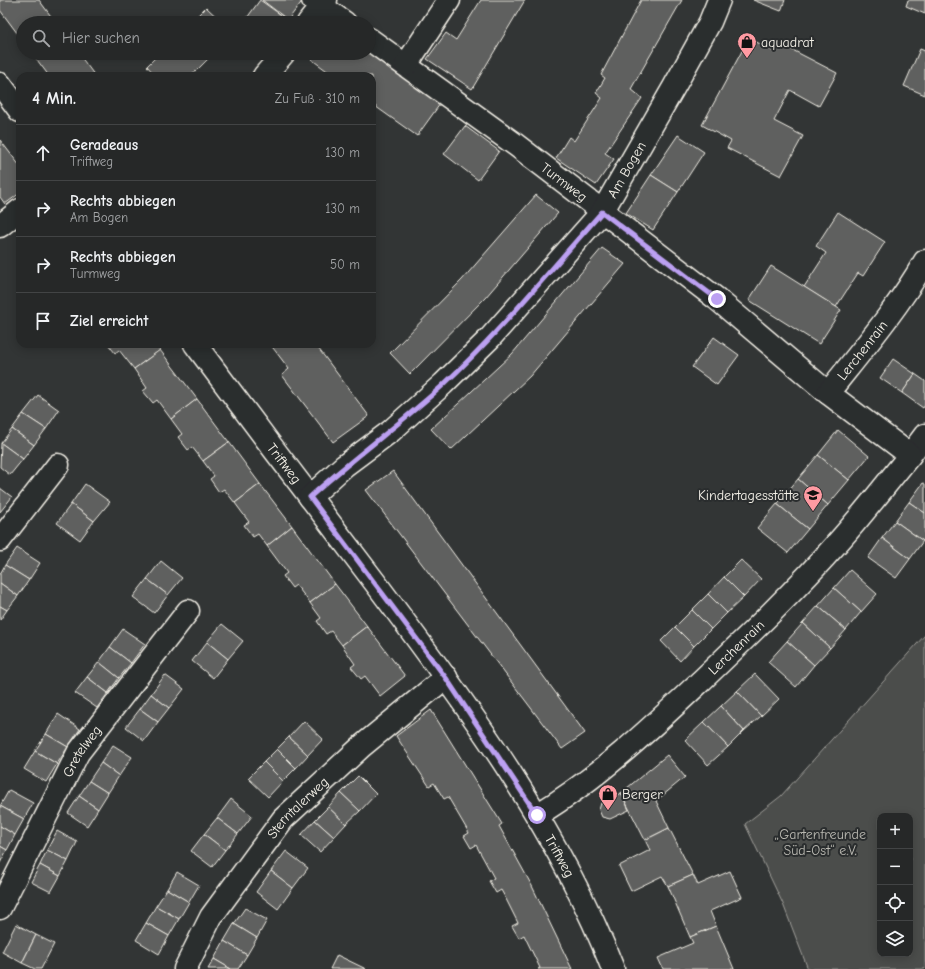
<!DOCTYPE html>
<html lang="de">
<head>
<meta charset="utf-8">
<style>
	body { margin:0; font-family:"Comic Neue",sans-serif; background:#323434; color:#f1f3f6 }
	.controls { position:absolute; right:12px; bottom:12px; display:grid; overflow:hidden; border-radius:8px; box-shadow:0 2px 10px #0003 }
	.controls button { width:36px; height:36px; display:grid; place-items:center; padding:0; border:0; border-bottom:1px solid #424445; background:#262828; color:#f1f3f6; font:20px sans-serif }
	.stop { position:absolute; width:12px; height:12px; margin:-9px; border:3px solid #bca0f2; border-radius:50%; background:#fff }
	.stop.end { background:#bca0f2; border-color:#fff; box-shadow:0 1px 4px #0008 }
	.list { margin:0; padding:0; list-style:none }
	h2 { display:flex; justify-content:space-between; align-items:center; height:52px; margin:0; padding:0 16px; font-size:17px }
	h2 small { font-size:13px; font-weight:400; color:#a4a6a8 }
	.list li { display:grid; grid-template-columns:26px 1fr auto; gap:12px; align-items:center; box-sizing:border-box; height:56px; padding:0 16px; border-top:1px solid #424445 }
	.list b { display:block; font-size:15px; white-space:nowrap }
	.list p { margin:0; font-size:13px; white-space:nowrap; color:#a4a6a8 }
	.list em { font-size:13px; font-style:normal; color:#a4a6a8 }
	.icon { flex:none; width:22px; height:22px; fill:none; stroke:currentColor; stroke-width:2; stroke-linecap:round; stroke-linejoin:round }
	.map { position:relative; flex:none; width:925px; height:969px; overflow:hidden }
	.search { position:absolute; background:#262828; box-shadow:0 2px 10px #0003; left:16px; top:16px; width:360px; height:44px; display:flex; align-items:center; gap:10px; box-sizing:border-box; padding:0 14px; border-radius:22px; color:#a4a6a8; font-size:15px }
	.panel { position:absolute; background:#262828; box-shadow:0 2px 10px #0003; left:16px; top:72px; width:360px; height:276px; border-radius:12px }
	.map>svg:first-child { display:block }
</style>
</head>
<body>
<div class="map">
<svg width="925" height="969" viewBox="0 0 925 969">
	<rect width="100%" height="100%" fill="#323535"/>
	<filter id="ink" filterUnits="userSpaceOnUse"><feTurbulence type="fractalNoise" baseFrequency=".025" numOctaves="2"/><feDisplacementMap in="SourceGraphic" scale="8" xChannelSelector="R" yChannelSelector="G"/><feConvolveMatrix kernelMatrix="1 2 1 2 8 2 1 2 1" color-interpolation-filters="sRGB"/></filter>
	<g filter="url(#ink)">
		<path fill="#4b4d4c" stroke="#a09f9a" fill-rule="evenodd" d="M925,635v334h-117l-25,-65 -38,-80 36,-28zM880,816h30v138h-30z"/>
		<g fill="#5f605f" stroke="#f4f1e8">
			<path d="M0,0h39l17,23h-33v18l-23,-31z"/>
			<path d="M260,0l28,20 -2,3 -42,-1z"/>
			<path d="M262,0h41l-15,20z"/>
			<path d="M481,0h44l-53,89 -45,-30 19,-26 10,7z"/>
			<path d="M641,0h41l-51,89 11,9 -37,55 9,6 -18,26 -40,-27 13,-21 5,4 28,-43 -6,-5 9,-15 -4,-3z"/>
			<path d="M753,0h32l-4,11z"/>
			<path d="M908,0h17v14l-19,-8z"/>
			<path d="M206,7l17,16h-33z"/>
			<path d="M749,38l24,13 4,-9 60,31 -18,33 -29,-16 -16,31 29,15 -22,40 -54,-28 4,-7 -29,-16z"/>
			<path d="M920,49l5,2v44l-21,-9z"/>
			<path d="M369,52l71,52 -23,32 -45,-32v-28h-38l-23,-17 5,-6z"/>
			<path d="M32,53h46l17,23h-46z"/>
			<path d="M160,53h54l-23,23h-35l-9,-10z"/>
			<path d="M465,126l34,25 -21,29 -34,-26z"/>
			<path d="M678,135l26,17 -26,40 -27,-17z"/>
			<path d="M0,140l20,26v27l-15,11 -5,-7z"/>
			<path d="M651,175l27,17 -25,38 -27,-17z"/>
			<path d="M536,195l22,18 -73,85 -75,76 -20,-21 72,-73z"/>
			<path d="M838,212l47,30 -22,34 -5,-3 -22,34 -32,-20 22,-34 -10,-7z"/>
			<path d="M602,248l23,16 -95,112 -79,74 -20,-21 81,-75z"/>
			<path d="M771,266l70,44 -22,34 -70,-44z"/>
			<path d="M714,337l25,18 -22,30 -25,-18z"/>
			<path d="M108,344h47l5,6 -26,19 -15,-19 -4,3z"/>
			<path d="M270,344h45l54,72 -36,26 -51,-67 7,-6z"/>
			<path d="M160,350l37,49 -26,20 -14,-19 -4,3 -10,-12 4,-3 -13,-19z"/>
			<path d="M893,359l22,15 -13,19 -22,-15z"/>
			<path d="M915,374l10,7v24l-2,3 -21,-15z"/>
			<path d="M38,395l21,15 -13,19 -23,-15z"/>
			<path d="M197,399l32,43 -26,19 -11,-14 -4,3 -10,-13 4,-3 -11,-15z"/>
			<path d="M23,414l23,15 -12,16 -22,-16z"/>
			<path d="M12,429l22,16 -11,14 -22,-16z"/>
			<path d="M838,430l31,26 -20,24 -31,-25z"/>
			<path d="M229,442l31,42 -25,19 -11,-14 -5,3 -9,-13 4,-3 -11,-15z"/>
			<path d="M1,443l22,16 -13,16 -10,-8z"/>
			<path d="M818,455l31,25 -21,25 -30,-26z"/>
			<path d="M393,471l192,262 -23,16 -196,-259z"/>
			<path d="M798,479l30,26 -20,24 -31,-25z"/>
			<path d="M923,483l2,1v29l-16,-11z"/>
			<path d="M85,484l25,18 -16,19 -23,-17z"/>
			<path d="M260,484l32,42 -25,20 -9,-12 -5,3 -9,-12 5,-3 -14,-19z"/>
			<path d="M0,488l12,9 -12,15z"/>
			<path d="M909,502l16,11v26l-2,2 -28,-20z"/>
			<path d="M71,504l23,17 -14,19 -23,-17z"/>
			<path d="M777,504l31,25 -20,24 -31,-25z"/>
			<path d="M895,521l28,20 -13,18 -28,-21z"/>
			<path d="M292,526l43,58 -25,19 -14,-18 -4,3 -9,-12 4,-3 -20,-27z"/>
			<path d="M882,538l28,21 -14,19 -28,-20z"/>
			<path d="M17,548l23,15 -11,17 -24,-15z"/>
			<path d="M741,560l20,19 -17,18 -20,-20z"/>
			<path d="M161,561l21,17 -14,17 -21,-16z"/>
			<path d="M5,565l24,15 -11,16 -18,-13v-9z"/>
			<path d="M850,570l27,24 -16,18 -27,-24z"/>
			<path d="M724,577l20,20 -17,16 -19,-19z"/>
			<path d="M147,579l21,16 -14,18 -21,-16z"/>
			<path d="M0,583l18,13 -11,14 -7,-4z"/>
			<path d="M335,584l32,42 -25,19 -11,-14 -5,3 -9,-13 4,-3 -11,-15z"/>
			<path d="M834,588l27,24 -15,18 -28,-24z"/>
			<path d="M708,594l19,19 -16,16 -19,-19z"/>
			<path d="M0,606l7,4 -7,10z"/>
			<path d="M818,606l28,24 -16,18 -27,-25z"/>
			<path d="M692,610l19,19 -17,17 -19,-19z"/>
			<path d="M803,623l27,25 -16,17 -27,-24z"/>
			<path d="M222,624l21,17 -15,18 -21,-17z"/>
			<path d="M367,626l38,50 -25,20 -15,-20 -4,3 -10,-12 4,-3 -13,-19z"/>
			<path d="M675,627l19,19 -14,15 -19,-20z"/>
			<path d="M123,629l22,15 -14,19 -21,-16z"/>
			<path d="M787,641l27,24 -18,22 -28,-25z"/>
			<path d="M207,642l21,17 -15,19 -21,-17z"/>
			<path d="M110,647l21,16 -12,15 -20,-16z"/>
			<path d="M99,662l20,16 -11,15 -21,-16z"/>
			<path d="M755,674l24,25 -18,17 -24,-25z"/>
			<path d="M165,675l19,14 -15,19 -18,-14z"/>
			<path d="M87,677l21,16 -11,15 -22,-15z"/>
			<path d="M737,691l24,25 -17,15 -23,-25z"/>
			<path d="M151,694l18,14 -11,14 -18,-13z"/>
			<path d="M721,706l23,25 -16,16 -24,-25z"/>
			<path d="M140,709l18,13 -14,19 -18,-14z"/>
			<path d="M431,710l71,114 -3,2 33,60 40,83h-34l2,-1 -16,-33 -5,3 -7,-12 6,-3 -12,-24 -5,-9 -5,3 -7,-12 5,-3 -18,-33 -5,3 -7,-12 5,-3 -21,-36 -4,2 -10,-16 -5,3 -33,-50z"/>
			<path d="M58,714l22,15 -12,18 -22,-13z"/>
			<path d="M304,721l19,18 -15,16 -19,-18z"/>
			<path d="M704,722l24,25 -20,18 -23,-25z"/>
			<path d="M46,734l22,13 -11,17 -22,-13z"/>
			<path d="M289,737l19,18 -12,13 -19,-19z"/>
			<path d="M113,745l19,12 -13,19 -18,-13z"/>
			<path d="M277,749l19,19 -13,13 -19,-19z"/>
			<path d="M35,751l22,13 -11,18 -22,-13z"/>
			<path d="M667,755l18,22 -29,24 13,27 -24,12 -24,-47z"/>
			<path d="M264,762l19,19 -15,16 -20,-19z"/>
			<path d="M101,763l18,13 -11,17 -19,-12z"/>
			<path d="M358,776l18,18 -16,17 -19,-18z"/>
			<path d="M89,781l19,12 -10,16 -19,-13z"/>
			<path d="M9,790l24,13 -9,16 -24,-13z"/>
			<path d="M341,793l19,18 -14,13 -18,-17z"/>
			<path d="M621,793l8,17 -19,9 -8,-2 -3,-7 2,-7z"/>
			<path d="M79,796l19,13 -11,17 -19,-13z"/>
			<path d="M231,799l21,17 -14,18 -21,-16z"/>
			<path d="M0,806l24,13 -9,16 -15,-9z"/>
			<path d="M328,807l18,17 -12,13 -19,-17z"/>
			<path d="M217,818l21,16 -13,16 -21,-16z"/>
			<path d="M315,820l19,17 -14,15 -19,-17z"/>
			<path d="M0,826l15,9 -8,15 -7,-4z"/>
			<path d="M669,828l24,47 -25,11 -6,-10 -31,15 -12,-25 31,-16 -5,-10z"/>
			<path d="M57,831l20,11 -9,19 -21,-11z"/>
			<path d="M204,834l21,16 -13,17 -21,-16z"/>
			<path d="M0,846l7,4 -7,13z"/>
			<path d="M47,850l21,11 -8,15 -20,-11z"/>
			<path d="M286,851l22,17 -15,20 -22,-17z"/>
			<path d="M40,865l20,11 -9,16 -20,-10z"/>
			<path d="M271,871l22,17 -15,21 -22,-17z"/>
			<path d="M730,871l12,26 -32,14 6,15 -26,11 -22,-51 25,-11 5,10z"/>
			<path d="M177,872l22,13 -10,17 -22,-13z"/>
			<path d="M167,889l22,13 -10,17 -23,-13z"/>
			<path d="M156,906l23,13 -10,17 -23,-13z"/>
			<path d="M245,908l22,12 -10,18 -23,-14z"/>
			<path d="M146,923l23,13 -10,18 -23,-14z"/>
			<path d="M16,924l20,11 -14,28 -20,-11z"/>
			<path d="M234,924l23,14 -10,17 -23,-14z"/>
			<path d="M716,926l18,43h-71l-5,-11 35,-15 -3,-6z"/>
			<path d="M36,935l18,9 -13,25h-6l-13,-6z"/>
			<path d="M224,941l23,14 -9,14h-7l-17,-10z"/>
			<path d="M337,955l29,14h-36z"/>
			<path d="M214,959l17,10h-23z"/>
		</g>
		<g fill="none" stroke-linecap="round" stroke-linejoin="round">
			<g stroke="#f4f1e8" stroke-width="25">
				<g id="minor">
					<path d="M313,0l32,23"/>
					<path d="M308,23l18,-23"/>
					<path id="s1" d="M369,39l147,106 201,154 111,94"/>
					<path d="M406,65l43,-65"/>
					<path d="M264,76l20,-23"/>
					<path d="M0,84l20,27"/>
					<path d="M0,226l20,-16"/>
					<path id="s2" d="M195,344c61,82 123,164 185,245 89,119 179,241 233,380"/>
					<path d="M910,455l15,-20"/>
					<path id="s3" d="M310,497l34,-31 47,-35 52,-47 47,-46 112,-126 72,-125 36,-65 9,-22"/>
					<path d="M0,540l58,-75"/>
					<path id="s4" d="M537,815c60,-36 113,-86 164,-134 47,-45 95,-91 138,-140 25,-28 48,-58 71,-86l-82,-62c34,-43 70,-85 97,-132"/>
					<path id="s5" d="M0,908l78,-155 110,-142"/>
					<path id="s6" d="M185,969l26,-52 72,-98 79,-73 84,-69"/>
				</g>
			</g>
			<use href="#minor" stroke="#2a2d2e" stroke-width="22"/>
		</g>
	</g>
	<g fill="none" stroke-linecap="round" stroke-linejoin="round" filter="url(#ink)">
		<path stroke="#bca0f2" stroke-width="5" d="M537,815l-91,-137 -136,-181c43,-39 89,-72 132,-111 58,-54 108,-116 160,-174l115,87"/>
	</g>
	<defs>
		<g id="shop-pin" transform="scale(1)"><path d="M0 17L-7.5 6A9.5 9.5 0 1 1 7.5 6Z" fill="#ff9aa2" stroke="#2a2d2e"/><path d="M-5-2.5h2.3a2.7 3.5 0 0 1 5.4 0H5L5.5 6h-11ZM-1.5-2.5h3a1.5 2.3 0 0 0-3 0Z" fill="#111"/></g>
		<g id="school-pin" transform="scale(1)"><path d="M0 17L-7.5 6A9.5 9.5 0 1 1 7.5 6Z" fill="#ff9aa2" stroke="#2a2d2e"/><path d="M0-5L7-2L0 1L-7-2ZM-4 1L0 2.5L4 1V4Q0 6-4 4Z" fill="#111"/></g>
	</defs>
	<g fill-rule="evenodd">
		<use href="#shop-pin" x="747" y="42"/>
		<use href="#school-pin" x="813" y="495"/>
		<use href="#shop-pin" x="608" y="794"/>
	</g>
	<g text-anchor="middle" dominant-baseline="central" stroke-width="4" stroke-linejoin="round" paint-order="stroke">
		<g font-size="14" fill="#f4f1e8" stroke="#2a2d2e" text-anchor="start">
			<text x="761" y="42">aquadrat</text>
			<text x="799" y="495" text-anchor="end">Kindertagesstätte</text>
			<text x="622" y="794">Berger</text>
		</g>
		<g font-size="14" fill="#f4f1e8" stroke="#2a2d2e">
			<text stroke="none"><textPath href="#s3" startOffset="458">Am Bogen</textPath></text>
			<text stroke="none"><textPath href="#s1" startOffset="242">Turmweg</textPath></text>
			<text stroke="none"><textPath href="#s4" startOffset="678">Lerchenrain</textPath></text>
			<text stroke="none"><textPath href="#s2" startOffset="149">Triftweg</textPath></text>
			<text stroke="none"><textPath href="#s4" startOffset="261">Lerchenrain</textPath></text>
			<text stroke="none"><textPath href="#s5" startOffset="177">Gretelweg</textPath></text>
			<text stroke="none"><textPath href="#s6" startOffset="198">Sterntalerweg</textPath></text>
			<text stroke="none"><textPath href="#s2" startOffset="629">Triftweg</textPath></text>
		</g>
		<g font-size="14" fill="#b9b8b1" stroke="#2a2d2e">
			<text x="820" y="834">„Gartenfreunde<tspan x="820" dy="16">Süd-Ost“ e.V.</tspan></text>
		</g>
	</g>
</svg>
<div class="controls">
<button>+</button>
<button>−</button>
<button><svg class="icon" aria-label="locate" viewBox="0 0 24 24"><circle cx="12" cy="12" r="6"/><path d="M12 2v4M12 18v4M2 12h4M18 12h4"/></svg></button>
<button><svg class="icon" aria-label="layers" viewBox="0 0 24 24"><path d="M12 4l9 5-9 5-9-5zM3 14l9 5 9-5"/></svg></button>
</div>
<div class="stop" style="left:537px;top:815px"></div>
<div class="stop end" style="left:717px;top:299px"></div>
<div class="search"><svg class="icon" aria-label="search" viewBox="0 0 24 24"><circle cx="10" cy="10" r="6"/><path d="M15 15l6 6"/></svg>Hier suchen</div>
<section class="panel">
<h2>4 Min.<small>Zu Fuß · 310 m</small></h2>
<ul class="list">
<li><svg class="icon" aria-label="ahead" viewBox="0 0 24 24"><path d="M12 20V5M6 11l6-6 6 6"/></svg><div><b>Geradeaus</b><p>Triftweg</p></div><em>130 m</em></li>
<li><svg class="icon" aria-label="right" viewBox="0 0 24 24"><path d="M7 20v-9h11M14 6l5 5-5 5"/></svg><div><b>Rechts abbiegen</b><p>Am Bogen</p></div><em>130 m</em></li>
<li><svg class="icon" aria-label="right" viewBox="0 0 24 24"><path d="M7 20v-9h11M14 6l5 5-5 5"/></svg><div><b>Rechts abbiegen</b><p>Turmweg</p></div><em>50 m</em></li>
<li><svg class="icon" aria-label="arrive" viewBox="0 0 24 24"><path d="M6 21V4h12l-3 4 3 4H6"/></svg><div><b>Ziel erreicht</b></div></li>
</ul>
</section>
</div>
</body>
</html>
